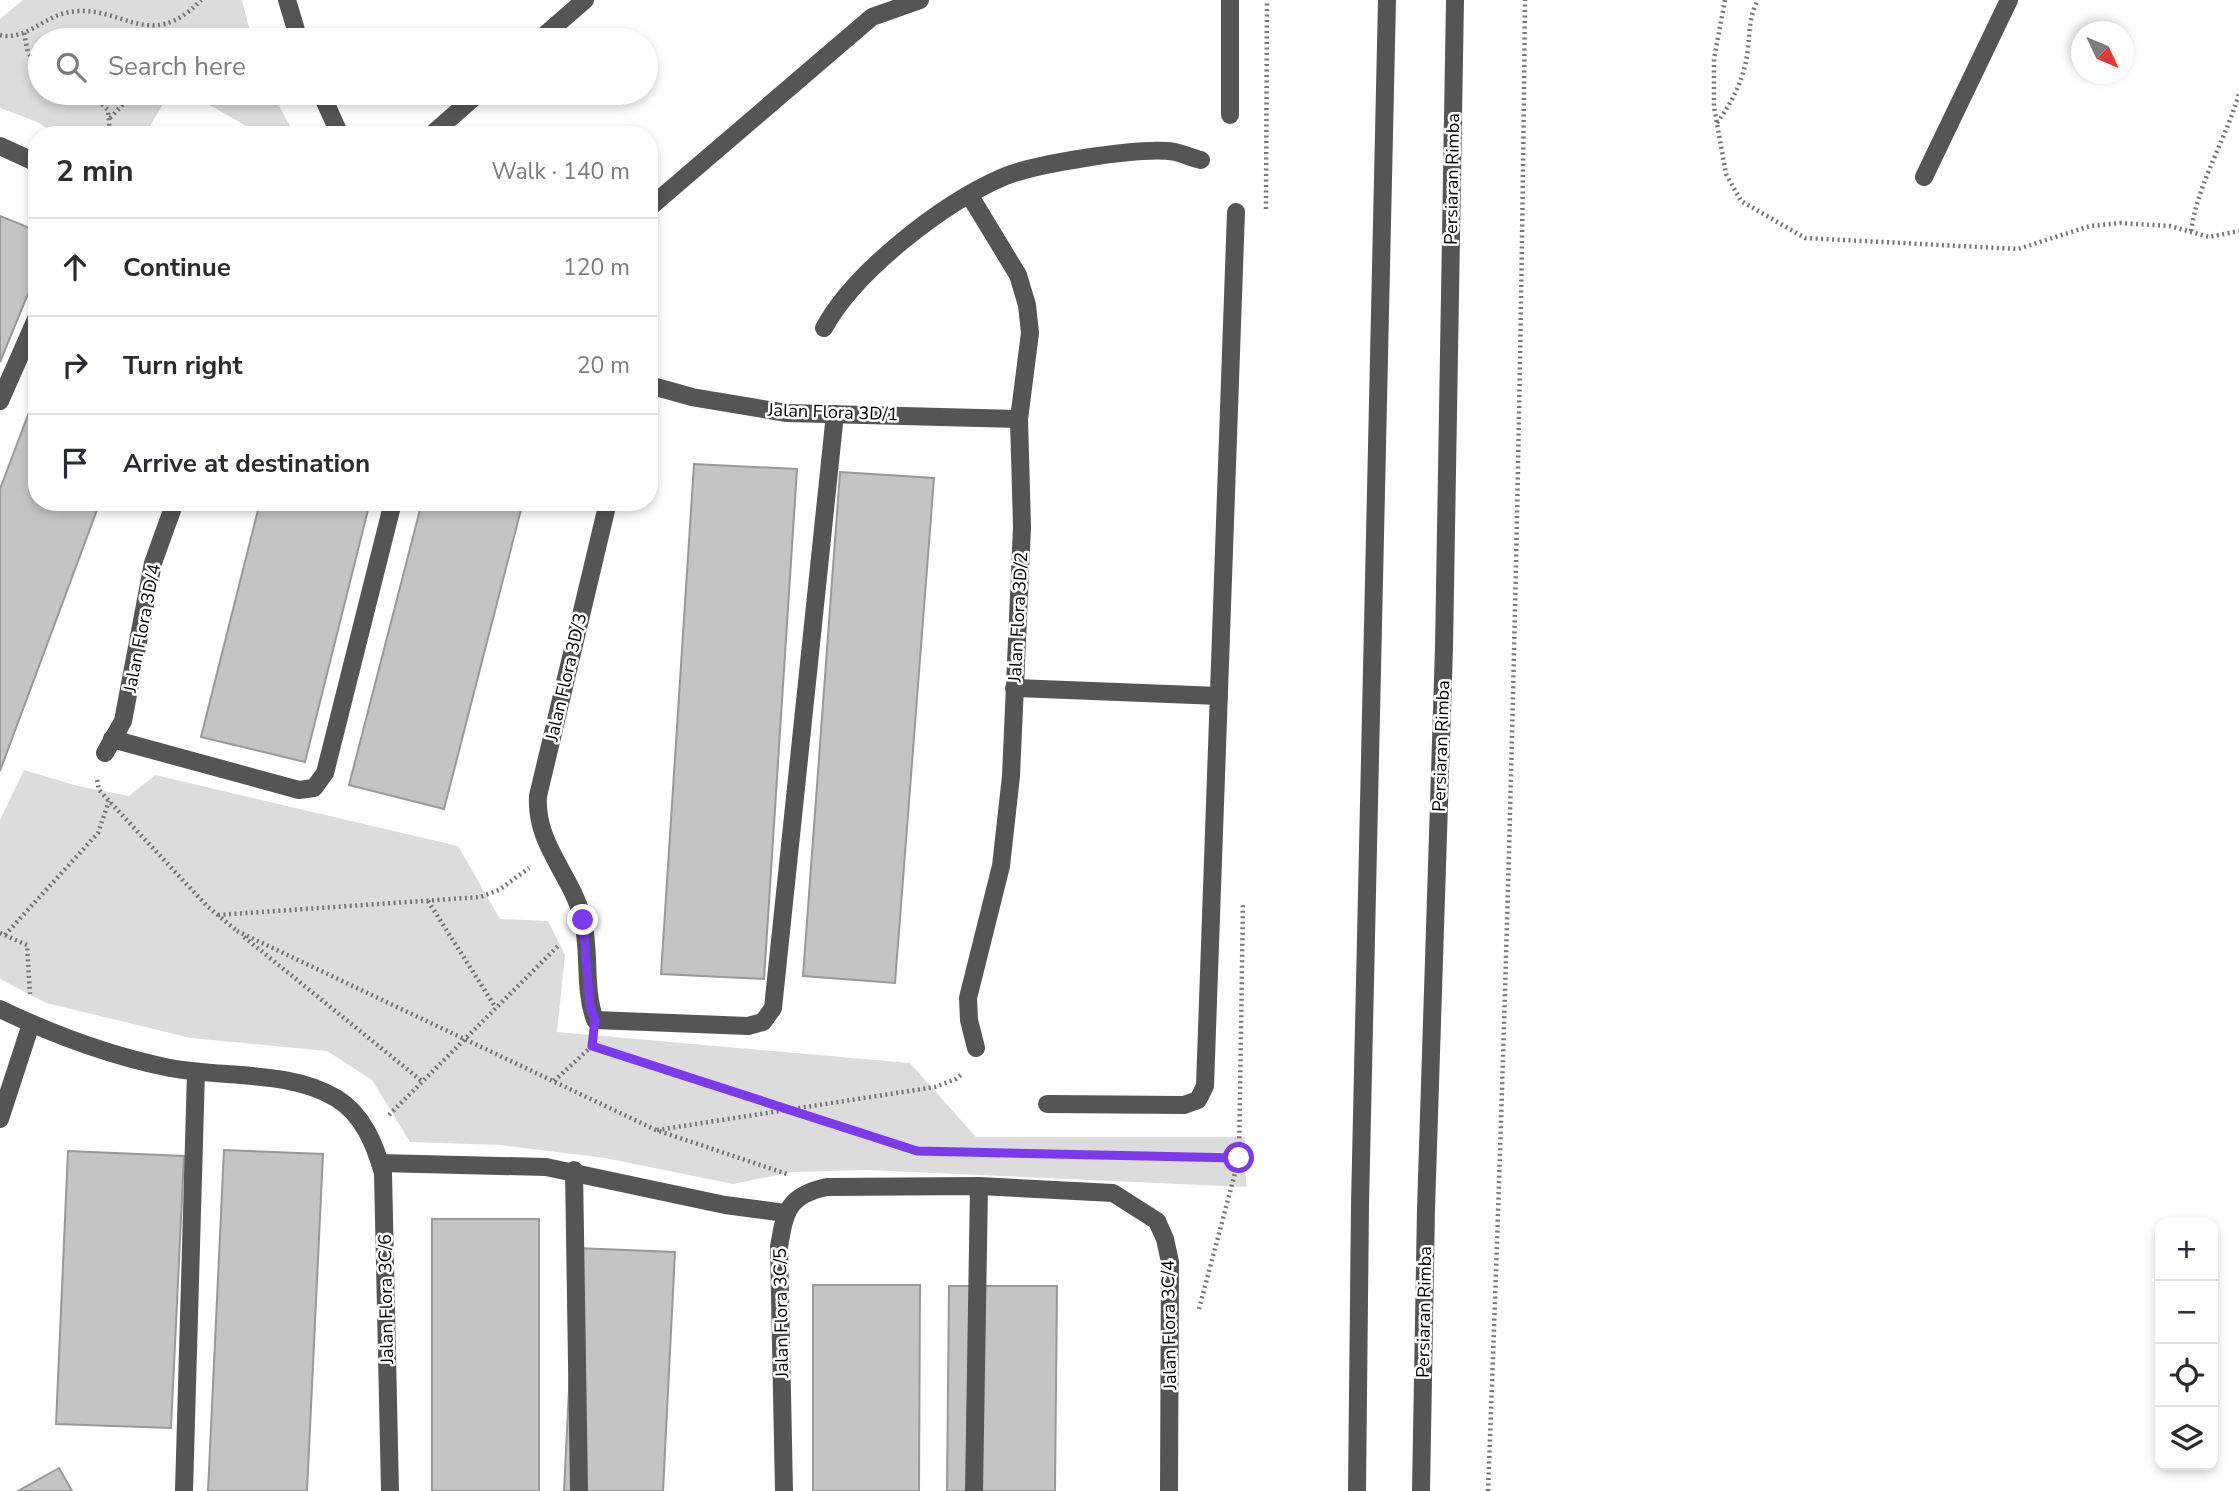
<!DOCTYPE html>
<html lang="en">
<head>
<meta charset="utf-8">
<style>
	body { margin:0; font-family:"Nunito Sans",sans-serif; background:#f2f2f3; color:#2b2b33 }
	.controls { position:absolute; right:21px; bottom:21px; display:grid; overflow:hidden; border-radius:14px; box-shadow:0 4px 10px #0003 }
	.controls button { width:63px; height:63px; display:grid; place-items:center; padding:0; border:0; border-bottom:2px solid #e1e1e2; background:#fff; color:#2b2b33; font:35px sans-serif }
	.compass { position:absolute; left:2071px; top:21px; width:63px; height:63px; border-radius:50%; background:#fff; box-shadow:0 4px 10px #0003; rotate:134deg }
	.stop { position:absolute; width:21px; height:21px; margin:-16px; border:5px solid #7c3aed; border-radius:50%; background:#fff }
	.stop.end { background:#7c3aed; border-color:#fff; box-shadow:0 2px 7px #0008 }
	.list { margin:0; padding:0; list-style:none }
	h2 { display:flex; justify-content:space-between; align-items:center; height:91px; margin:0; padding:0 28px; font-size:30px }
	h2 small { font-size:23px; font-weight:400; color:#7c7c81 }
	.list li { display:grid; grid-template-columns:46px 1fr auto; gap:21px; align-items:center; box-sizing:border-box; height:98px; padding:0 28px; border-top:2px solid #e1e1e2 }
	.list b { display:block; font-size:26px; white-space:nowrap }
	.list em { font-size:23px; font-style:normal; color:#7c7c81 }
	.icon { flex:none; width:38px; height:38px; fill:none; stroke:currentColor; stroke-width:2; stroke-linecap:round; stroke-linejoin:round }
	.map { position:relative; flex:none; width:2239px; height:1491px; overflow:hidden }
	.search { position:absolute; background:#fff; box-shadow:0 4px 10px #0003; left:28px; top:28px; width:630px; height:77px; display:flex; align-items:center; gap:18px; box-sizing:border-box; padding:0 24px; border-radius:38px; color:#7c7c81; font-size:26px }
	.panel { position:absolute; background:#fff; box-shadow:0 4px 10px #0003; left:28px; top:126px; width:630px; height:385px; border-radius:28px }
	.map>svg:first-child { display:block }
</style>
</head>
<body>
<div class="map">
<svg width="2239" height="1491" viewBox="0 0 2239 1491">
	<rect width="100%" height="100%" fill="#fff"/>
	<g fill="#dcdcdc">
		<path d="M23,0h219l10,40h-212v53h129l-24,42h-87l-21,-13 -37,-14v-89z"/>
		<path d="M188,93h84l23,42h-33z"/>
		<path d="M24,770l54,16 51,10 26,-21 303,71 42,73 48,2 17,34 -8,77 353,31 66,74h269l1,50 -379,-17 -74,2 -60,12 -128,-26 -105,-13 -90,-3 -38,-62 -45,-29 -136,-13 -145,-35 -46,-24v-159z"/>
	</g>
	<g fill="#c4c4c4" stroke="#999" stroke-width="2">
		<path d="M0,216l37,15v41l-37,90z"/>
		<path d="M37,391v111h63l-100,269v-282z"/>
		<path d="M694,464l103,5 -33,510 -103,-5z"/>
		<path d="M840,472l94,6 -39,505 -92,-7z"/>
		<path d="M260,502h110l-65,260 -104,-25z"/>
		<path d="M422,502h101l-79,307 -95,-24z"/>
		<path d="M224,1150l99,4 -16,337h-99z"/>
		<path d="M68,1151l116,5 -13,272 -115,-4z"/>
		<rect x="432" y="1219" width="107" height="272"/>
		<path d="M576,1248l99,4 -12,239h-99z"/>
		<path d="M813,1285h107l-1,206h-106z"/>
		<path d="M949,1286h108l-2,205h-108z"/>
		<path d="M59,1468l13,23h-54z"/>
	</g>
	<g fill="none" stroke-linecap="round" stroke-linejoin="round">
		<g stroke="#777" stroke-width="4.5" stroke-dasharray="2 3.5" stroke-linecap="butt">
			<path d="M1725,0l-11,59v48l12,67 15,27 64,37 213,11 72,-23 30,-3 50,3 39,11 30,-6"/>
			<path d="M24,33l4,20 12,13"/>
			<path d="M0,35c24,6 43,-17 65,-22 55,-13 83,43 136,-13"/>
			<path d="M90,93l18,17 2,25"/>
			<path d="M110,118l24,-25"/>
			<path d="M1717,123c17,-24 28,-46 31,-75 2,-18 1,-32 10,-48"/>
			<path d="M1266,209l1,-209"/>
			<path d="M2191,231c7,-48 34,-90 48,-137"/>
			<path d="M97,780l2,10 10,11 98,105 30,25"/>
			<path d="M428,901l68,107"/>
			<path d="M218,915l262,-18 19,-7 30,-22"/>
			<path d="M237,931l419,199 131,44"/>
			<path d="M0,933l27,12 3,49"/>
			<path d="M5,935l93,-102 11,-32"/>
			<path d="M244,937l179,145"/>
			<path d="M605,1051l312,100 322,7"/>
			<path d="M554,1081l37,-34"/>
			<path d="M389,1115l169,-169"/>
			<path d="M657,1130l278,-43 21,-8 7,-6"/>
			<path d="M1199,1309l40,-151 4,-255"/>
			<path d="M1488,1491c19,-497 32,-994 37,-1491"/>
		</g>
		<g stroke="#555" stroke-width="18">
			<path d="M287,0l12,40"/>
			<path d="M1230,0v115"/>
			<path d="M539,40l46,-40"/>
			<path d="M321,93l19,42"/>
			<path d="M431,135l48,-42"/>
			<path d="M0,146l37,17"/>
			<path d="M1924,177l85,-177"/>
			<path d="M970,196l48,79 9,30 3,28 -11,86 3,108 -11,249 -10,90 -33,132 1,22 7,28"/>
			<path d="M649,208l223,-191 48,-17"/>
			<path d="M824,328c31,-57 118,-124 177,-150 31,-14 142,-32 174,-26 9,2 17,6 26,8"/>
			<path d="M649,385l43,12 95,16 232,6"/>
			<path d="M0,401l37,-84"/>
			<path d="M608,502l-70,294c-3,48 33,78 44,121 9,34 1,70 13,103l153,6 15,-4 10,-14 62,-594"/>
			<path d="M1014,688l205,8"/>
			<path d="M112,739l187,51 15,-2 11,-15 68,-271"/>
			<path d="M105,753l18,-32 30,-158 22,-61"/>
			<path d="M0,1009c54,26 111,47 170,59 54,10 120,2 166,30 27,16 39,47 47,75l7,318"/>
			<path d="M1047,1104l137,1 14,-5 7,-14 31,-874"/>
			<path d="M0,1119l31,-95"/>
			<path d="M380,1163l166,4 179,38 60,8"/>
			<path d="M574,1170l5,321"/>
			<path d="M184,1491l12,-419"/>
			<path d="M784,1491l-5,-244c6,-36 9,-52 48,-60l152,-1 134,7 44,28 8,18 5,23 -1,229"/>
			<path d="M974,1491l5,-305"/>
			<path d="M1357,1491l3,-286 27,-1205"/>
			<path d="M1421,1491l5,-282 18,-561 11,-648"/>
		</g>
	</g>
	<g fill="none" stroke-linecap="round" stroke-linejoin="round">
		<path stroke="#7c3aed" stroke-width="9" d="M583,920l7,87 5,13 -3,26 325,105 322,7"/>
	</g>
	<g text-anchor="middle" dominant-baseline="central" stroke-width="5" stroke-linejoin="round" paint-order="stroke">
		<g font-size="18" fill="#000" stroke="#fff">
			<text transform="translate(1452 179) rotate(-89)">Persiaran Rimba</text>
			<text transform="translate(833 412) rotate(2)">Jalan Flora 3D/1</text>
			<text transform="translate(1018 617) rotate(-87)">Jalan Flora 3D/2</text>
			<text transform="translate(142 628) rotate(-79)">Jalan Flora 3D/4</text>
			<text transform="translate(566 677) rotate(-77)">Jalan Flora 3D/3</text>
			<text transform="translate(1441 746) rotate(-88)">Persiaran Rimba</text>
			<text transform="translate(386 1299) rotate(-91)">Jalan Flora 3C/6</text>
			<text transform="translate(1424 1312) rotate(-89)">Persiaran Rimba</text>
			<text transform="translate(781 1313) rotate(-91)">Jalan Flora 3C/5</text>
			<text transform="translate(1169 1325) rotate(-91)">Jalan Flora 3C/4</text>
		</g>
	</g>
</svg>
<div class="controls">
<button>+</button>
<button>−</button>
<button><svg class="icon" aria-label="locate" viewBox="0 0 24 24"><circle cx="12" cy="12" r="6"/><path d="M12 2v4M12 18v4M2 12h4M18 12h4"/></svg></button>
<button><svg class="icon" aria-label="layers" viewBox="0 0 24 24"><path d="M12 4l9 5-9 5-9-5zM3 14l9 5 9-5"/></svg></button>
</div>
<svg class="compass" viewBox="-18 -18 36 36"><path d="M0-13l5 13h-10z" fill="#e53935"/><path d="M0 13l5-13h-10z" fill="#7c7c81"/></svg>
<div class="stop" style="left:1239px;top:1158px"></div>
<div class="stop end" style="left:583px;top:920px"></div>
<div class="search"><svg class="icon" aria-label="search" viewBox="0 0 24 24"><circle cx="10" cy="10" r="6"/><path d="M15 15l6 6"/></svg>Search here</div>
<section class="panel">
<h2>2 min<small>Walk · 140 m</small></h2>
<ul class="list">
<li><svg class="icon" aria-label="ahead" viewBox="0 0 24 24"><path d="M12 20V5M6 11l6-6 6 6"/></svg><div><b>Continue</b></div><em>120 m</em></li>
<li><svg class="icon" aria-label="right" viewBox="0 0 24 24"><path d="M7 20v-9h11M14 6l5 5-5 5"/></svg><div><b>Turn right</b></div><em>20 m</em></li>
<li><svg class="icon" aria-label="arrive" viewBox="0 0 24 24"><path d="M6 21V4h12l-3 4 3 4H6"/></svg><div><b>Arrive at destination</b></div></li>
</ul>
</section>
</div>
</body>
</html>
